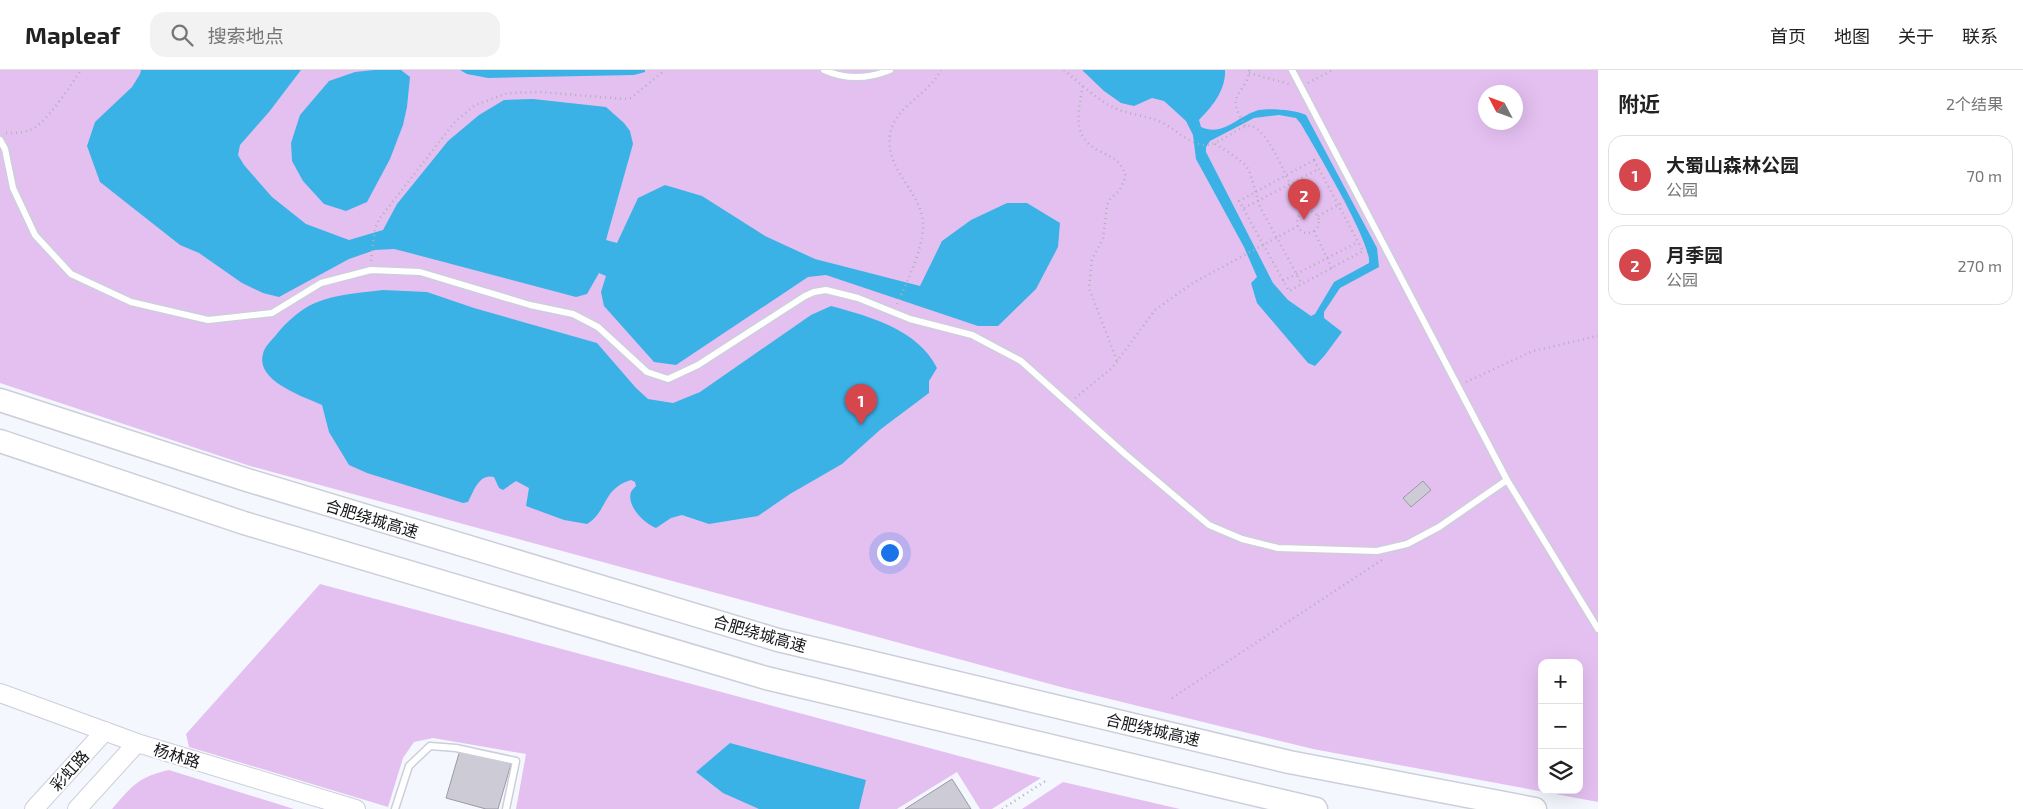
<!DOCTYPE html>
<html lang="zh">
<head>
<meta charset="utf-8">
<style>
	body { margin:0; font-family:"Exo 2","Noto Sans SC",sans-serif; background:#f2f2f2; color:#222 }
	.controls { position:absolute; right:15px; bottom:15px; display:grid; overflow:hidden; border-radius:10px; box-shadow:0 5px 20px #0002 }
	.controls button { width:45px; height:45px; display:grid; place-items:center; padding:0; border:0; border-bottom:1px solid #e0e0e0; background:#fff; color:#222; font:25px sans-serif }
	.compass { position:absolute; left:1478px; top:15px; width:45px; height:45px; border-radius:50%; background:#fff; box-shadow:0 5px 20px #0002; rotate:311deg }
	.you { position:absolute; left:889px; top:482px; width:18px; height:18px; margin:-12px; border:4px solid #fff; border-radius:50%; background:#1a73e8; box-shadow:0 0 0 8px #1a73e833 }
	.badge { display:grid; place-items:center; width:32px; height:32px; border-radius:50%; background:#d6464d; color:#fff; font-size:16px; font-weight:700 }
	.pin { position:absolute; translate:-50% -41px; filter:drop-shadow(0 1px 2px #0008) }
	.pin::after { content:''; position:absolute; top:26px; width:18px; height:15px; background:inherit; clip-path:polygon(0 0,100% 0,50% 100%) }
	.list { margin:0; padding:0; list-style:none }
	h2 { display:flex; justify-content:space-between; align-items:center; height:65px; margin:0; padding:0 20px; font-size:21px }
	h2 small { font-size:16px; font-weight:400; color:#767676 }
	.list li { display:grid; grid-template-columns:32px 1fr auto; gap:15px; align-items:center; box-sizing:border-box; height:80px; margin:0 10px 10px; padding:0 10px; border:1px solid #e0e0e0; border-radius:15px }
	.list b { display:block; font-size:19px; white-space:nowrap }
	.list p { margin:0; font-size:16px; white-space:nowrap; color:#767676 }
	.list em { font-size:16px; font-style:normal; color:#767676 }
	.icon { flex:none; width:28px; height:28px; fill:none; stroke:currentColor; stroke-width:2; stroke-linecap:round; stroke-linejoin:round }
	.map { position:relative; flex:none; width:1598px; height:739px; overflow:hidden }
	header { display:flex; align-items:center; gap:30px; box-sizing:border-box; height:70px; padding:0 25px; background:#fff; border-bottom:1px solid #e0e0e0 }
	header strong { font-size:24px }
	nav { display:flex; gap:28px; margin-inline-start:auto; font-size:18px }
	.search { width:350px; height:45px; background:#f2f2f2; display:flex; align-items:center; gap:12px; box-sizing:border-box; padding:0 18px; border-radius:15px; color:#767676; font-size:19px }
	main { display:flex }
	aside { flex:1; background:#fff }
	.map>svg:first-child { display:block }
</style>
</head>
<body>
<header>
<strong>Mapleaf</strong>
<div class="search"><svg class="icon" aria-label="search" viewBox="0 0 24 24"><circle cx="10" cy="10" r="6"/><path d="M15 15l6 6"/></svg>搜索地点</div>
<nav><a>首页</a><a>地图</a><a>关于</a><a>联系</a></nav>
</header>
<main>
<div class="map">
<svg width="1598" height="739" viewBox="0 0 1598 739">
	<rect width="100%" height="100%" fill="#f5f7fe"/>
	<g fill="#e4c0f1" fill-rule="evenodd">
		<path d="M0,0h1598v732l-285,-53 -252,-62 -811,-221 -250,-83zM1486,22h30v30h-30zM1542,593h37v127h-37z"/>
		<path d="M320,514l721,194 -49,31h-12l-23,-37 -60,37h-381l10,-55 -93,-16 -19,4 -11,16 -15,49 -199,-60 -3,-13z"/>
		<path d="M169,700l125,39h-182c20,-23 26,-32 57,-39z"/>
		<path d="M1063,712l117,27h-158z"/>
	</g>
	<g fill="#3ab2e6" fill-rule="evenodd">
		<path d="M141,0h160l-32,42 -29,33 -2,10 6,10 28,32 34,27 43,16 34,-10 14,-26 51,-63 31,-26 25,-15 29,-1 73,8 18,16 6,8 3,13 -27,96 11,3 21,-45 27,-13 37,11 63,40 50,23 105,27 22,-45 29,-21 36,-17h20l33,20 -2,24 -22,42 -38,37h-20l-152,-51 -18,2 -132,88 -22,-3 -50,-56 -3,-14 5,-16 -7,-3 -12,21 -11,3 -170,-45 -12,-3 -19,1 -26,9 -70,38 -16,-4 -21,-10 -43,-30 -19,-8 -80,-63 -13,-36 8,-24 37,-35 8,-13z"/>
		<path d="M374,0h27l9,7 -3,30 -4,18 -13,34 -23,43 -21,9 -22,-7 -21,-23 -11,-20 -1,-18 9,-28 29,-34 26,-9z"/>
		<path d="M460,0h185v2l-11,3 -146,3 -21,-4z"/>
		<path d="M1082,0h143c1,20 -13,37 -26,50l2,7c23,10 36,-11 58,-17 12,-2 37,0 47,5l71,133 2,19 -39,21 -16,24v6l18,14 -17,23 -10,11 -7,-3 -51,-60 -6,-20 6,-6 -13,-30 -48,-88 -3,-24 -7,-14 -22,-20 -12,-3 -18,8 -13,-3 -17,-12zM1279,45l17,3 5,6c13,23 71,119 68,139l-35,19 -19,32 -4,2 -23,-16 -15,-17 -67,-131v-5l4,-6 44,-23z"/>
		<path d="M383,220l44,2 47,16 123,35 39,45 12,11 25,4 27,-11 111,-77 20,-9c40,11 86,23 106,62l-8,13v12l-48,36 -39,35 -52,30 -32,22 -49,8 -27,-9 -11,3 -15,10c-11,-4 -30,-22 -25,-36 1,-2 3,-4 5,-6l-1,-4 -4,-2c-29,9 -23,31 -44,44l-23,-4 -38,-14 3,-18 -13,-7 -13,9 -4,-2 -5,-11c-15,-4 -20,14 -26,25l-5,1 -96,-30 -18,-8 -20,-33 -7,-27c-18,-8 -67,-24 -59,-51 1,-7 9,-14 13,-19 9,-12 25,-26 39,-32 21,-9 45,-10 68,-13z"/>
		<path d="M730,673l136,37 -7,29h-100l-36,-16 -27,-21z"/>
	</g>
	<g fill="#cdcbd6" stroke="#9b99a4">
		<path d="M1423,411l8,9 -20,17 -8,-9z"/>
		<path d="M460,680l51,14 -13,45h-12l-40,-11z"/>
		<path d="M952,709l19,30h-66z"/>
	</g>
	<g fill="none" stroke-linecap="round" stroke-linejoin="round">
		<g stroke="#cccfda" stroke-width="9">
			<g id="lane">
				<path d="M824,0c22,10 44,9 66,0"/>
				<path d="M1292,0l215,410 91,149"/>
				<path d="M0,70l5,9 8,39 22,47 36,39 60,28 77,18 64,-7 49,-30 50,-13 49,2 110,33 43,9 25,13 49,45 21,7 30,-14 107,-69 9,-4 12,-2 32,8 52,21 62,16 49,26 104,93 84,71 33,14 36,9 99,3 30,-7 32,-17 68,-47"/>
				<path d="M395,739l14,-43 21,-20 26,2 60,13 -10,48"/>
			</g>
		</g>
		<g stroke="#cccfda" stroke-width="20">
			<g id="secondary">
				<path d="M0,623l137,50 219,66"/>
				<path d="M34,739l71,-78"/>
				<path d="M77,739l60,-66"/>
			</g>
		</g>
		<g stroke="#cccfda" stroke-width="25">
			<g id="highway">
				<path d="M0,330l247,80 531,160 511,122 246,47"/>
				<path d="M0,371l244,82 522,155 550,131"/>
			</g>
		</g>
		<g stroke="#aeb0b6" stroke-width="2.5" stroke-dasharray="1 4" stroke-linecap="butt">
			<path d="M1064,0c17,14 35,32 55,40 15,5 30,6 44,13 13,7 24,19 40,22 18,2 40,-25 51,-18 18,9 39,65 48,85"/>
			<path d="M1249,3l40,11"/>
			<path d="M1308,13l25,-13"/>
			<path d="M1083,16c-5,26 -12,50 16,65 16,8 20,8 27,25l-6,14 -9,8 -4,7 -4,34 -11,20 -3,29 28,73"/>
			<path d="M1245,56c-3,-6 -7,-13 -9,-19 -3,-13 14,-23 13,-37"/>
			<path d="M6,63c10,0 19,0 28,-5 15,-9 37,-43 47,-58"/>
			<path d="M1215,74l15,9 14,11 5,6 11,37 42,77"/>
			<path d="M1314,90l49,91 -74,40 -50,-90z"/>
			<path d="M1244,138l75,-39"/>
			<circle cx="1308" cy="152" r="11"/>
			<path d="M1318,146l31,-17"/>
			<path d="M1314,161l18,37"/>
			<path d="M371,191l4,-33 5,-10 74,-95 21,-18 33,-12 32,-1 85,7 6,-1 34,-28"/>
			<path d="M1283,211l75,-39"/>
			<path d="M897,234c10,-22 31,-64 25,-88 -6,-28 -37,-49 -32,-81 4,-29 39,-40 51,-65"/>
			<path d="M1466,312l67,-31 65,-15"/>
			<path d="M1075,328l37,-30 43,-58 38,-27 105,-57"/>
			<path d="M1172,628l210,-138"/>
			<path d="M1002,739l45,-29"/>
		</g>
		<use href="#lane" stroke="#fff" stroke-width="6"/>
		<use href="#secondary" stroke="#fff" stroke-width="18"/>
		<use href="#highway" stroke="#fff" stroke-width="22"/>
	</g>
	<g text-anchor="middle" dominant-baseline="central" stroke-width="4" stroke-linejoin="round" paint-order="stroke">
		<g font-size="16" fill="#15161a" stroke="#fff">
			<text transform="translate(372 448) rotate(17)">合肥绕城高速</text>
			<text transform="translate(760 563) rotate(16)">合肥绕城高速</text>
			<text transform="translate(1153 659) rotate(13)">合肥绕城高速</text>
			<text transform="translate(177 685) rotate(17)">杨林路</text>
			<text transform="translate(69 700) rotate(-48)">彩虹路</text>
		</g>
	</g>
</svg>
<div class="controls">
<button>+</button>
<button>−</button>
<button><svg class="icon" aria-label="layers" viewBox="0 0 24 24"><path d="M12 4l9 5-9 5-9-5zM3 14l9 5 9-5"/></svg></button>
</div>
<svg class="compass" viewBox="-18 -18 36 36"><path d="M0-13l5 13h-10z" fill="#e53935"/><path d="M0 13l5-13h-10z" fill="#767676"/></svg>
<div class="you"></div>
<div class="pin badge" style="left:861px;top:355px">1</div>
<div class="pin badge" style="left:1304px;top:150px">2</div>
</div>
<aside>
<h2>附近<small>2个结果</small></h2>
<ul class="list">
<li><span class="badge">1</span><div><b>大蜀山森林公园</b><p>公园</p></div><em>70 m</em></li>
<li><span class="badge">2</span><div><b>月季园</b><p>公园</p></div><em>270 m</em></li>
</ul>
</aside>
</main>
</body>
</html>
